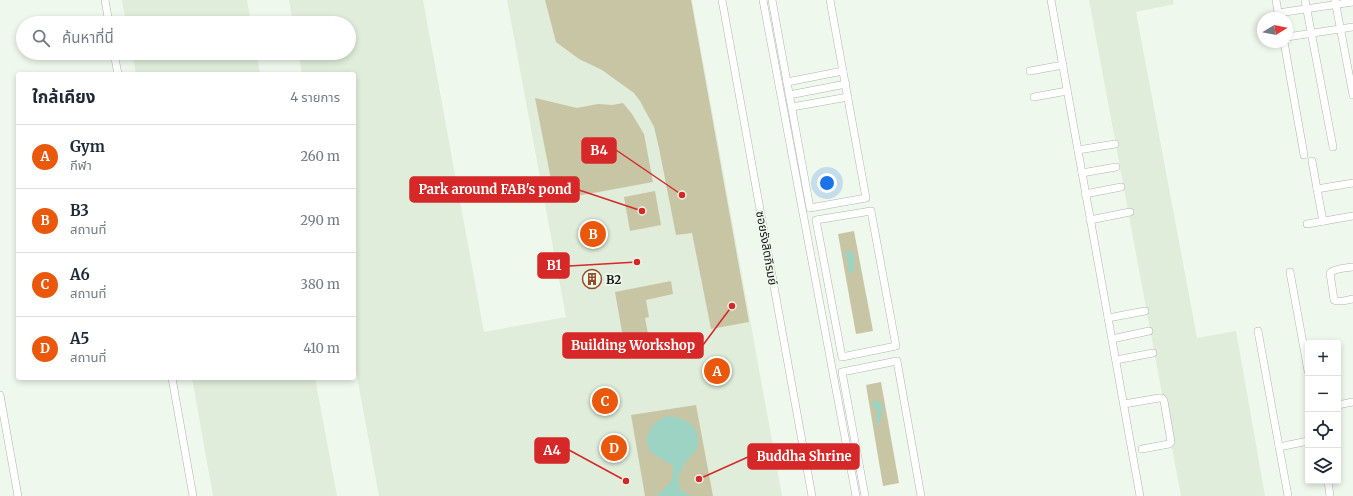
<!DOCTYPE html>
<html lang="th">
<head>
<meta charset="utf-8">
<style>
	body { margin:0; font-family:Merriweather,"Noto Sans Thai",serif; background:#f2f2f3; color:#1f2937 }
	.controls { position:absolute; right:12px; bottom:12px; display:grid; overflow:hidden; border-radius:4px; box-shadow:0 2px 6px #0003 }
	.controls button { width:36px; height:36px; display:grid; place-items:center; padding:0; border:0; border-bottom:1px solid #e0e1e3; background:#fff; color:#1f2937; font:20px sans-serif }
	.compass { position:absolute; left:1257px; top:12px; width:36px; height:36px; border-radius:50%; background:#fff; box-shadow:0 2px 6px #0003; rotate:80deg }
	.you { position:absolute; left:827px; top:183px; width:14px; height:14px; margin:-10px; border:3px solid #fff; border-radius:50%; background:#1a73e8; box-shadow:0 0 0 6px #1a73e833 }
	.badge { display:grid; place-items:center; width:26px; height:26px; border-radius:50%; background:#ea580c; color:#fff; font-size:13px; font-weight:700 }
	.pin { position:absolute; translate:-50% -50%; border:2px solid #fff; box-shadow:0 1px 4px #0006 }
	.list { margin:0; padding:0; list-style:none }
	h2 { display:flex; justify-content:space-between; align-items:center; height:52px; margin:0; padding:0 16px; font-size:17px }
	h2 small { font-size:13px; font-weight:400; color:#747a83 }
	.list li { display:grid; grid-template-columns:26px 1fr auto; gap:12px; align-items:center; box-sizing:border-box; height:64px; padding:0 16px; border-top:1px solid #e0e1e3 }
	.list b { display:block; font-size:15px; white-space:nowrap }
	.list p { margin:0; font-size:13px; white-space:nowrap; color:#747a83 }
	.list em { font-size:13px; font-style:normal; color:#747a83 }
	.icon { flex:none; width:22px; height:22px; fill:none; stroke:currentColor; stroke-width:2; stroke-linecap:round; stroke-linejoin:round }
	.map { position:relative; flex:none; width:1353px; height:496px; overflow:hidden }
	.search { position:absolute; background:#fff; box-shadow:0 2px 6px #0003; left:16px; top:16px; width:340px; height:44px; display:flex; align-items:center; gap:10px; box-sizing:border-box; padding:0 14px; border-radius:22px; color:#747a83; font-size:15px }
	.panel { position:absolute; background:#fff; box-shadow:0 2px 6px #0003; left:16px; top:72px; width:340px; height:308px; border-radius:4px }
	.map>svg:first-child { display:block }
</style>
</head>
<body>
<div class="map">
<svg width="1353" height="496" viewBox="0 0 1353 496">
	<rect width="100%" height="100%" fill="#eff8ec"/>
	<g fill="#dfedda">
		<path d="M122,0h125l4,23h-125z"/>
		<path d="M289,0h134l61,332 82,-15 -59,-317h185l90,496h-403l-25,-136v-286h-52l-4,-21h51v-30h-56z"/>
		<path d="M1089,0h84l1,4 -38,8 61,326 39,-7 29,165h-84z"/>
		<path d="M132,53h125l3,21h-124z"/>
		<path d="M192,378h123l22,118h-124z"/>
	</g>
	<g fill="#c8c5a5">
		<path d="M545,0h146l58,322 -38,7 -19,-96 -16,2 -17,-87 -5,-21 -14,-26 -6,-8 -32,-23 -23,-11 -23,-17z"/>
		<path d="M535,98l42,10 21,-4 14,1 11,-2 9,11 12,20 9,48 -98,18z"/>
		<path d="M655,191l6,34 -31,6 -6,-34z"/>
		<path d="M854,231l19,100 -17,3 -18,-100z"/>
		<path d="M671,281l2,13 -27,6 3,17 -4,1 4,21 -25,4 -9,-51z"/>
		<path d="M881,382l18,101 -16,3 -17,-101z"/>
		<path d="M696,405l17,91h-68l-14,-81z"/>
	</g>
	<g fill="#9cd3c3">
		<path d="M848,251h3l4,6 -2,5 2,6 -6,7 -1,-13 -3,-10z"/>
		<path d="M873,401h5l5,6 -2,5 1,5 -5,8h-1c0,-4 1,-9 1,-13 -1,-4 -4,-5 -5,-9z"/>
		<path d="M667,416c12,1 29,6 31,20 0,4 0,9 -1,13l-13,15 -6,13 2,13 11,6h-34l15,-16 1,-14 -23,-14 -4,-14 8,-15z"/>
	</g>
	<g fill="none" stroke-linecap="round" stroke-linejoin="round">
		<g stroke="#aeb7ab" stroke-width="8">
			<g id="minor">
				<path d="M105,0l4,23"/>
				<path d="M722,0l90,496"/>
				<path d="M763,0l93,496"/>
				<path d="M772,0l38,208 56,-10 -36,-198"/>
				<path d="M1051,0l89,496"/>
				<path d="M1276,0l3,18"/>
				<path d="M1305,0l28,147"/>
				<path d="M1335,0l18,95"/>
				<path d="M1278,13l75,-11"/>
				<path d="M1287,37l66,-10"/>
				<path d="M1284,42l20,113"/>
				<path d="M114,53l4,21"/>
				<path d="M1030,71l33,-6"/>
				<path d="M787,82l56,-11"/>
				<path d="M789,95l57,-11"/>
				<path d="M1034,97l33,-6"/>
				<path d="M792,107l56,-10"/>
				<path d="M1078,150l37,-6"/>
				<path d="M1312,161l5,28"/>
				<path d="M1082,173l34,-6"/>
				<path d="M1085,194l36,-7"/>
				<path d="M871,211l25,135 -54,11 -26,-137z"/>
				<path d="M1090,220l40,-8"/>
				<path d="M1323,221l-6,-32 36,-6"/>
				<path d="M1307,224l46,-8"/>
				<path d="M1353,267c-7,1 -18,1 -23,6l4,27c5,3 13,0 19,-1"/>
				<path d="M1290,272l18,99"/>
				<path d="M1108,318l37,-7"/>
				<path d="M1258,331l30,165"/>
				<path d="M1112,339l37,-8"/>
				<path d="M1116,360l37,-7"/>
				<path d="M172,378l21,118"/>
				<path d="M0,395l18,101"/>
				<path d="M1124,404l35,-6h3l2,3 7,41 -2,2 -27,5"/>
				<path d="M1338,405l15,-3"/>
				<path d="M1279,447l29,-6"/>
				<path d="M1328,481l2,15"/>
				<path d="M865,496l-23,-124 55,-11 24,135"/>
			</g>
		</g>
		<use href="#minor" stroke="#fff" stroke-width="7"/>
	</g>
	<defs>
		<g id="building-ring" transform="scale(1)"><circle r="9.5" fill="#eff8ec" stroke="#944e28" stroke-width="1.5"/><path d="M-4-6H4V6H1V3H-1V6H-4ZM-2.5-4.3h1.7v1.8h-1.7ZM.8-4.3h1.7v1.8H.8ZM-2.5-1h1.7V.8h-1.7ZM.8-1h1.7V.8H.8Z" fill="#944e28"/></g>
	</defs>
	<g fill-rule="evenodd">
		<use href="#building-ring" x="592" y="279"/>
	</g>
	<g text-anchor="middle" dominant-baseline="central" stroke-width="3.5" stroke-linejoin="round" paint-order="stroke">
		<g font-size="12" fill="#181c17" stroke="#eff8ec">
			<text transform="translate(767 248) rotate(80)">ซอยรังสิตภิรมย์</text>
		</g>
		<g font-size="12" font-weight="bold" fill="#181c17" stroke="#eff8ec" text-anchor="start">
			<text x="606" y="279">B2</text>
		</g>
	</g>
	<path fill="none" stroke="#d62828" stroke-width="1.5" d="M682 195L616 150M642 211L579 190M637 262L569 266M732 306L703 345M626 481L569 450M699 479L748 457"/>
	<g fill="#d62828" stroke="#eff8ec" stroke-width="1.5">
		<circle cx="682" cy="195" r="4"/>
		<circle cx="642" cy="211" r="4"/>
		<circle cx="637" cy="262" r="4"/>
		<circle cx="732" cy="306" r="4"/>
		<circle cx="626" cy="481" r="4"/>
		<circle cx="699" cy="479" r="4"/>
	</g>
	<g fill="#d62828" stroke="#d62828" stroke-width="1.5">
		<rect x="582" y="138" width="34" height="25" rx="4"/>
		<rect x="410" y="177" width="169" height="25" rx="4"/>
		<rect x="538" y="253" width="31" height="25" rx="4"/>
		<rect x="563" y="333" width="140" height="25" rx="4"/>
		<rect x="535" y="438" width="34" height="25" rx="4"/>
		<rect x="748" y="444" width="111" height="25" rx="4"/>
	</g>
	<g font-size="13" text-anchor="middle" font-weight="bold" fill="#fff">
		<text x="599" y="155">B4</text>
		<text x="495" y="194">Park around FAB's pond</text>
		<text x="554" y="270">B1</text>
		<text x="633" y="350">Building Workshop</text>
		<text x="552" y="455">A4</text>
		<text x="804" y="461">Buddha Shrine</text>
	</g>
</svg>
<div class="controls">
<button>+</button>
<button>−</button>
<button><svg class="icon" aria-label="locate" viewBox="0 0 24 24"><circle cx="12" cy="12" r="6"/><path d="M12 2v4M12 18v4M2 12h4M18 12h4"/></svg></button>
<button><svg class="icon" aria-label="layers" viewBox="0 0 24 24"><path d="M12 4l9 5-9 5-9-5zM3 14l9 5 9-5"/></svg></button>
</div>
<svg class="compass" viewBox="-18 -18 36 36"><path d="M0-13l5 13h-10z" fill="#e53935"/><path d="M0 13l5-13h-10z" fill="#747a83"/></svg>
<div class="you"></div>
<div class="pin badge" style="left:717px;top:371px">A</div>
<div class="pin badge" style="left:593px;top:234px">B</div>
<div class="pin badge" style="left:605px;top:401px">C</div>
<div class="pin badge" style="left:614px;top:448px">D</div>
<div class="search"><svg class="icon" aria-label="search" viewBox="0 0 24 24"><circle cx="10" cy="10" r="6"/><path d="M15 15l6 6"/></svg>ค้นหาที่นี่</div>
<section class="panel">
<h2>ใกล้เคียง<small>4 รายการ</small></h2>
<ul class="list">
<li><span class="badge">A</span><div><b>Gym</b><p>กีฬา</p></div><em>260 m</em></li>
<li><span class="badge">B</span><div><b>B3</b><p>สถานที่</p></div><em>290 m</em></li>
<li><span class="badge">C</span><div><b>A6</b><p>สถานที่</p></div><em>380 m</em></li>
<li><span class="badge">D</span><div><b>A5</b><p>สถานที่</p></div><em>410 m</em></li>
</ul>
</section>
</div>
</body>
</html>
